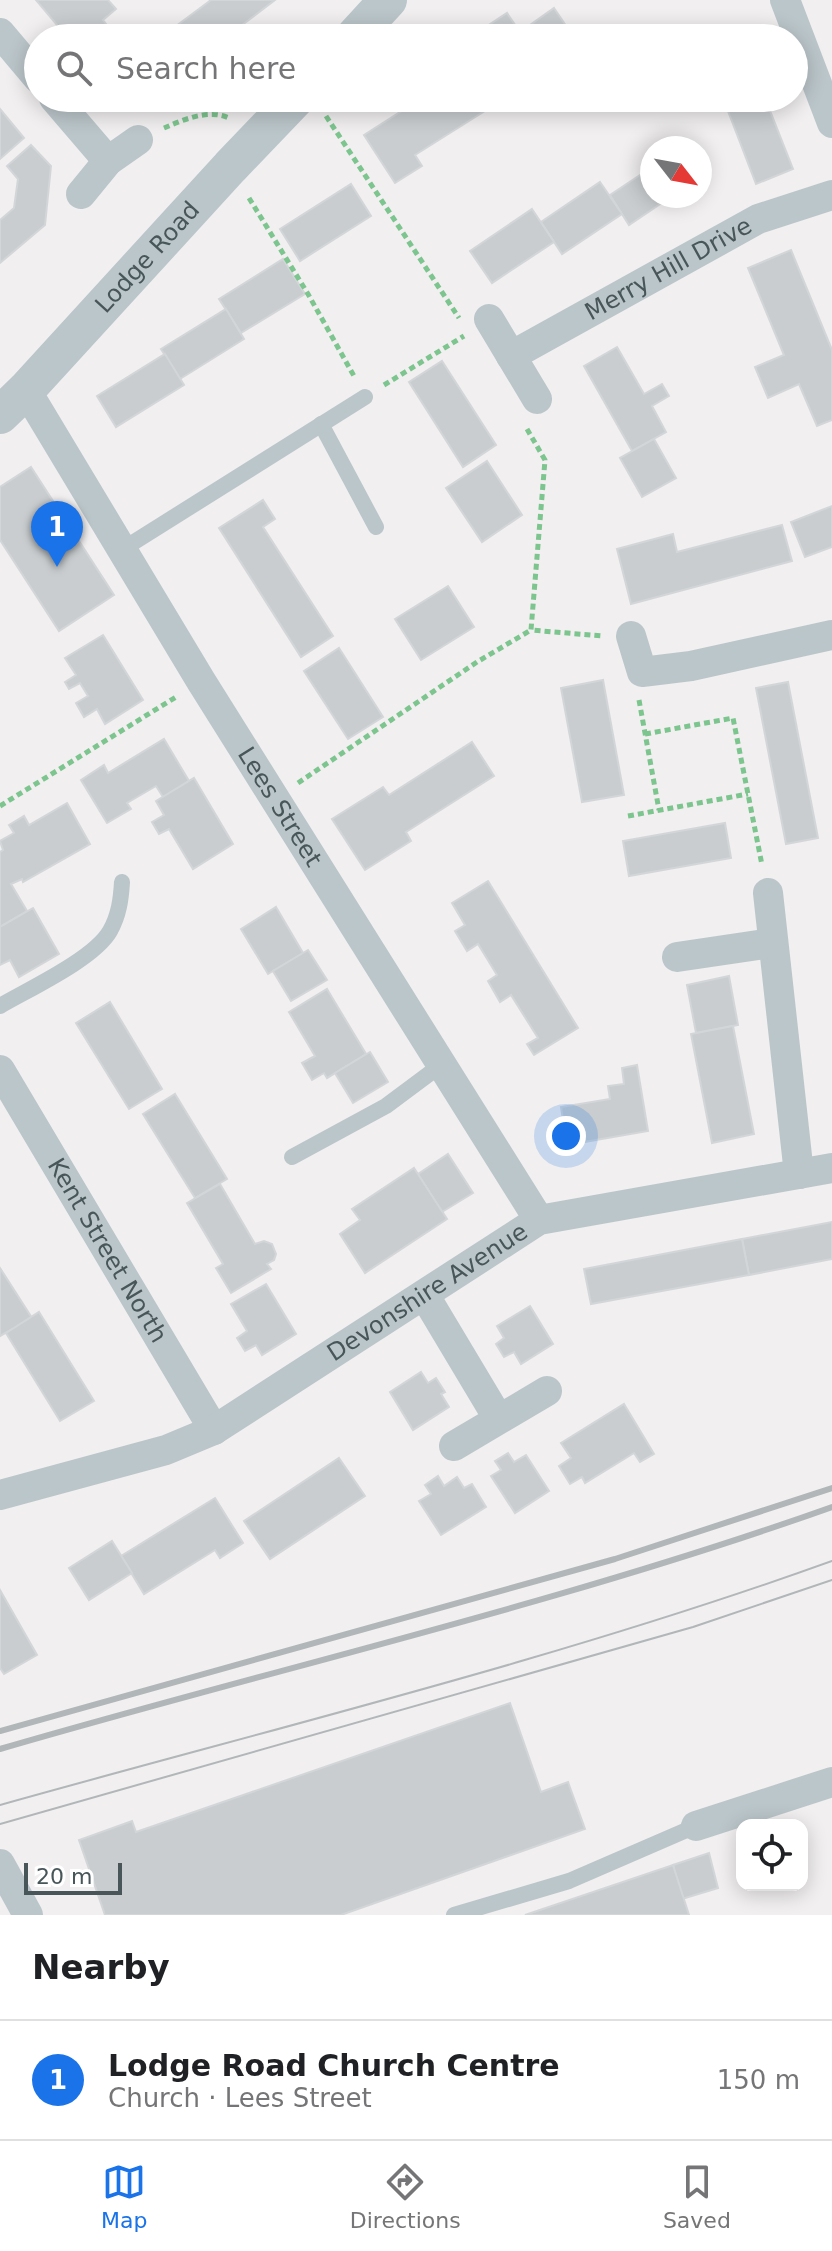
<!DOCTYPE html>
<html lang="en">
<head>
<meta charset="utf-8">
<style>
	body { margin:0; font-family:"DejaVu Sans",sans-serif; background:#f6f6f6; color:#202124 }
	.controls { position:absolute; right:24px; bottom:24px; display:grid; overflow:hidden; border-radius:16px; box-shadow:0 4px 20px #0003 }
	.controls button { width:72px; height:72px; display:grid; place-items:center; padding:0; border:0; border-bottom:2px solid #e0e0e0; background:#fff; color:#202124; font:40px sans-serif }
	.compass { position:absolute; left:640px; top:136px; width:72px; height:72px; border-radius:50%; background:#fff; box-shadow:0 4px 20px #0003; rotate:121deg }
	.scale { position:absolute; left:24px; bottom:20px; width:98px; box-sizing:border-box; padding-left:8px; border:4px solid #48565a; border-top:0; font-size:22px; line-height:28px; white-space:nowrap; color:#48565a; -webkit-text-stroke:6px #fff; paint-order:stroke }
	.you { position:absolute; left:566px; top:1136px; width:28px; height:28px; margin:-20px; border:6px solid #fff; border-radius:50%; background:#1a73e8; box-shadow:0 0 0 12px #1a73e833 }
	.badge { display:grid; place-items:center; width:52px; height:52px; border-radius:50%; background:#1a73e8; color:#fff; font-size:26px; font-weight:700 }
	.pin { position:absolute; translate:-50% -66px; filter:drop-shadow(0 2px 4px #0008) }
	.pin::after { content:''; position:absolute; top:42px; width:28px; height:24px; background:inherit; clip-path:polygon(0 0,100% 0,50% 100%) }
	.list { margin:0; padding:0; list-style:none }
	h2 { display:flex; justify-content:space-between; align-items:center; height:104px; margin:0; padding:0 32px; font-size:34px }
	h2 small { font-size:26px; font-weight:400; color:#757577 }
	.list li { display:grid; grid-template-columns:52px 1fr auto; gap:24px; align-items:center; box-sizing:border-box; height:120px; padding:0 32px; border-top:2px solid #e0e0e0 }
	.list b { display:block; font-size:30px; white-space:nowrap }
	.list p { margin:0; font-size:26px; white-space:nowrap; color:#757577 }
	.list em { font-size:26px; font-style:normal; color:#757577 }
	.icon { flex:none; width:44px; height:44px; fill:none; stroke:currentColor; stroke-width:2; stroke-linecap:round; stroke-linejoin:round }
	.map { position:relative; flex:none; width:832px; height:1915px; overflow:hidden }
	.search { position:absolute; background:#fff; box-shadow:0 4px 20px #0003; left:24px; right:24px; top:24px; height:88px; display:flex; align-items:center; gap:20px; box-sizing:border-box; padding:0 28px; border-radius:44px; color:#757577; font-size:30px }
	.sheet { height:224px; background:#fff }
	nav { display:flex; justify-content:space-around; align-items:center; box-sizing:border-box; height:112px; border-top:2px solid #e0e0e0; background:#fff; font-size:22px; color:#757577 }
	nav a { display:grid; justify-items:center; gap:4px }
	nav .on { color:#1a73e8 }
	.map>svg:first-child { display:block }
</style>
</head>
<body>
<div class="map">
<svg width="832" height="1915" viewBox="0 0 832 1915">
	<rect width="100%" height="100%" fill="#f1efef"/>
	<g fill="#c9cdd0" stroke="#d3d6d9" stroke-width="2">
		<path d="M36,0h72l8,9 -13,11 7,9 -11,9h-31z"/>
		<path d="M211,0h64l-50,38h-65z"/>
		<path d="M554,8l19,28 -3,2h-101l38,-25 13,19z"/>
		<path d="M422,98h59l7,11 -73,46 7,11 -27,17 -31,-48z"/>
		<path d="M723,98h42l28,71 -37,15z"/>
		<path d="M0,109l24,29 -24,21z"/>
		<path d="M31,145l20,21 -6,59 -45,38v-43l14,-12 4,-29 -11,-13z"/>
		<path d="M652,167v29h20l-43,29 -19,-30z"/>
		<path d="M600,182l22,32 -60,40 -21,-32z"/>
		<path d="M351,184l20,32 -71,45 -20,-32z"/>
		<path d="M532,209l22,33 -62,41 -22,-32z"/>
		<path d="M791,250l41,100v70l-15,6 -18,-42 -31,14 -13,-31 29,-12 -36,-87z"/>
		<path d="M283,259l22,35 -64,39 -22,-34z"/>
		<path d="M226,309l18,30 -64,40 -19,-30z"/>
		<path d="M617,347l27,47 18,-10 7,12 -17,10 14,26 -34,19 -48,-85z"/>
		<path d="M165,354l19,31 -68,42 -19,-31z"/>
		<path d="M442,361l54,84 -33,22 -54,-85z"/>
		<path d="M654,439l22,39 -34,19 -22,-39z"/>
		<path d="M487,461l35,54 -40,27 -36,-54z"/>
		<path d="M31,467l83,128 -55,36 -59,-91v-53z"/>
		<path d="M263,500l12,19 -12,8 70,109 -32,21 -82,-129z"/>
		<path d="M832,506v41l-27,10 -14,-35z"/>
		<path d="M782,525l10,36 -161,43 -14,-55 56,-15 4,18z"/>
		<path d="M448,586l26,41 -53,33 -26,-41z"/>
		<path d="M103,635l40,65 -38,24 -8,-15 -13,8 -8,-14 12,-7 -8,-13 -11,6 -4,-7 11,-7 -11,-17z"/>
		<path d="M339,648l44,69 -35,22 -44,-68z"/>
		<path d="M603,680l21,115 -42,7 -21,-114z"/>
		<path d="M788,682l30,156 -32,6 -30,-156z"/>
		<path d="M164,739l25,42 -26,16 -7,-11 -29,17 4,6 -24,14 -26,-43 23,-15 4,8z"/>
		<path d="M472,742l22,34 -88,56 5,9 -46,29 -33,-51 51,-32 6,8z"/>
		<path d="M194,778l39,66 -40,25 -24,-40 -10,5 -7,-12 12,-7 -8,-14z"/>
		<path d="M67,803l23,41 -67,38 -1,-3 -11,5 16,27 -27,16v-75l3,-2 -3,-9 14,-8 -5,-8 15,-9 5,9z"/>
		<path d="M725,823l6,35 -102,18 -6,-35z"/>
		<path d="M488,881l90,147 -44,27 -7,-11 11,-6 -27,-43 -11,7 -12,-21 9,-6 -19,-31 -11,7 -12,-20 10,-6 -13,-22z"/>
		<path d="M276,907l27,46 -35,21 -27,-45z"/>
		<path d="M33,908l26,46 -40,23 -9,-17 -10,5v-38z"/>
		<path d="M308,950l19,30 -36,21 -18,-30z"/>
		<path d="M729,976l9,49 -42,8 -9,-48z"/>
		<path d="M327,989l39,65 -39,24 -3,-5 -12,7 -10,-17 13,-7 -26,-44z"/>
		<path d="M110,1002l52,87 -33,20 -53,-86z"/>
		<path d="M733,1026l21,108 -42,9 -21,-109z"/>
		<path d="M370,1052l18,30 -35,21 -18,-30z"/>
		<path d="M637,1065l11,66 -81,14 -6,-38 49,-8 -2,-13 16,-2 -2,-16z"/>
		<path d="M175,1094l52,85 -32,19 -52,-84z"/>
		<path d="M448,1154l25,39 -31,19 -24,-38z"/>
		<path d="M414,1168l33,51 -82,54 -25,-39 20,-14 -8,-11z"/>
		<path d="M220,1184l35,60 9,-3 8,3 4,10 -2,6 -7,4 4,5 -40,24 -15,-25 7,-4 -36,-61z"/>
		<path d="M832,1222v37l-83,16 -7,-36z"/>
		<path d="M742,1239l7,36 -158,29 -7,-35z"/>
		<path d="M0,1268l32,50 -32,18z"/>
		<path d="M266,1284l30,50 -34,21 -6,-10 -11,6 -8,-13 10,-7 -16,-27z"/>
		<path d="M530,1306l23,38 -32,20 -7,-12 -10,5 -8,-13 8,-6 -7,-12z"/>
		<path d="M39,1312l55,89 -34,20 -54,-88z"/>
		<path d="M421,1372l7,11 8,-5 9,14 -4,2 8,13 -36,23 -23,-38z"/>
		<path d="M624,1404l30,50 -14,8 -6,-9 -49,30 -3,-6 -12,7 -11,-18 12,-8 -10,-15z"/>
		<path d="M508,1453l6,9 12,-7 23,36 -34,22 -24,-37 10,-6 -6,-9z"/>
		<path d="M339,1458l26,38 -95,63 -26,-38z"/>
		<path d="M438,1476l6,10 13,-9 7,11 8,-4 14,23 -45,28 -22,-34 12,-7 -6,-9z"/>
		<path d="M215,1498l28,45 -23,15 -5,-8 -71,44 -23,-38z"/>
		<path d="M112,1541l20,32 -43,27 -20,-32z"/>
		<path d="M0,1590l37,65 -33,19 -4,-6z"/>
		<path d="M510,1703l31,89 27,-10 17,47 -244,86h-236l-26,-75 53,-19 4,11z"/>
		<path d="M709,1853l9,35 -36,11 -9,-34z"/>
		<path d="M673,1865l16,50h-164z"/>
	</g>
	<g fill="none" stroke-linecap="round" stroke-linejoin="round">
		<g stroke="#7cc58e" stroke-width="5" stroke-dasharray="6 4" stroke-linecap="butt">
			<path d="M326,116l133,202"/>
			<path d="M164,128c21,-9 46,-20 67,-9"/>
			<path d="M249,198l59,96 46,82"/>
			<path d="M384,385l80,-49"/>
			<path d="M527,429l18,31 -14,170 71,6"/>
			<path d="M639,700l20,110"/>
			<path d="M645,734l88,-16 29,147"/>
			<path d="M298,783l179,-121 54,-32"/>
			<path d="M0,806l176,-109"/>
			<path d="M628,816l120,-22"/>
		</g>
		<g stroke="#bbc6ca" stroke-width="16">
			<path d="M321,424l55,103"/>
			<path d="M123,549l242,-152"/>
			<path d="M0,1006c29,-17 94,-47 110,-75 9,-16 11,-32 12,-49"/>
			<path d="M292,1157l94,-51 55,-41"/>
			<path d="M454,1915l115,-34 127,-55"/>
		</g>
		<g stroke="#bbc6ca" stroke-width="30">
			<path d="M785,0l47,123"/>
			<path d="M0,33l38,45"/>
			<path d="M54,98l54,63"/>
			<path d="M81,194l27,-33 30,-21"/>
			<path d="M489,319l48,80"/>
			<path id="s1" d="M511,356l247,-137 74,-24"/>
			<path id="s2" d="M26,390l175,291 338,539"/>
			<path d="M631,636l11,36 49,-6 141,-31"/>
			<path d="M768,893l31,281"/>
			<path d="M677,957l94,-14"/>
			<path id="s3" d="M0,1070l214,360"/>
			<path d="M425,1296l73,122"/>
			<path d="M454,1446l93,-55"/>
			<path id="s4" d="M0,1495l166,-45 48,-20 325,-210 293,-52"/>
			<path d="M696,1826l136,-44"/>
			<path d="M0,1864l28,51"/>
		</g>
		<g stroke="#bbc6ca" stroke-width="38">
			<path d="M353,38l35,-38"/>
			<path id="s5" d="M0,415l26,-25 204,-223 66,-69"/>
		</g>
		<g stroke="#b1b6b8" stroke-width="2">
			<path d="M0,1805c278,-78 560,-146 832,-244"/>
			<path d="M0,1824l693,-197 139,-47"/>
		</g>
		<g stroke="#b1b6b8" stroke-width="6">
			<path d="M0,1731l615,-172 217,-71"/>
			<path d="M0,1749c277,-81 560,-145 832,-242"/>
		</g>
	</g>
	<g text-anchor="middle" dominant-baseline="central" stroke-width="8" stroke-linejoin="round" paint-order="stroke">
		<g font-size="24" fill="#48565a" stroke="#fff">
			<text stroke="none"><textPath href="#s5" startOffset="216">Lodge Road</textPath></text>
			<text stroke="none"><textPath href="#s1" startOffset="180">Merry Hill Drive</textPath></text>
			<text stroke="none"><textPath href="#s2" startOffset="488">Lees Street</textPath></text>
			<text stroke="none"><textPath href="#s3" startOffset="210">Kent Street North</textPath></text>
			<text stroke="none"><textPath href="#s4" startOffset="478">Devonshire Avenue</textPath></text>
		</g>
	</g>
</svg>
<div class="controls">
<button><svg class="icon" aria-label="locate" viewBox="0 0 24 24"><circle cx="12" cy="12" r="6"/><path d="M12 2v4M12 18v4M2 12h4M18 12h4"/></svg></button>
</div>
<svg class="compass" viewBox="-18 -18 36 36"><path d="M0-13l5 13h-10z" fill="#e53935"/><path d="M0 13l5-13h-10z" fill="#757577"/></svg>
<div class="scale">20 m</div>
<div class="you"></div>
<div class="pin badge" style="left:57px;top:567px">1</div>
<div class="search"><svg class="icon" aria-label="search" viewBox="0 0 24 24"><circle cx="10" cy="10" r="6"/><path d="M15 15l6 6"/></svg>Search here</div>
</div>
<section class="sheet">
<h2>Nearby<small></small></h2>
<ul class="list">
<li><span class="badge">1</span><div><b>Lodge Road Church Centre</b><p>Church · Lees Street</p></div><em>150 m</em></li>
</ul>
</section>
<nav>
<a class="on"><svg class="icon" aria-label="map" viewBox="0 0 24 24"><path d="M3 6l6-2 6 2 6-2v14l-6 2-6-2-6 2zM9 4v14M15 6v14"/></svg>Map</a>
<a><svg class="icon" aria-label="directions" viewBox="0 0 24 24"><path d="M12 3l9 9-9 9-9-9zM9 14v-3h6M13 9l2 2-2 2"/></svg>Directions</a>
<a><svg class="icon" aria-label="saved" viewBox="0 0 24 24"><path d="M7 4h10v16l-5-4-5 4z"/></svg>Saved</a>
</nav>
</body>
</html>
